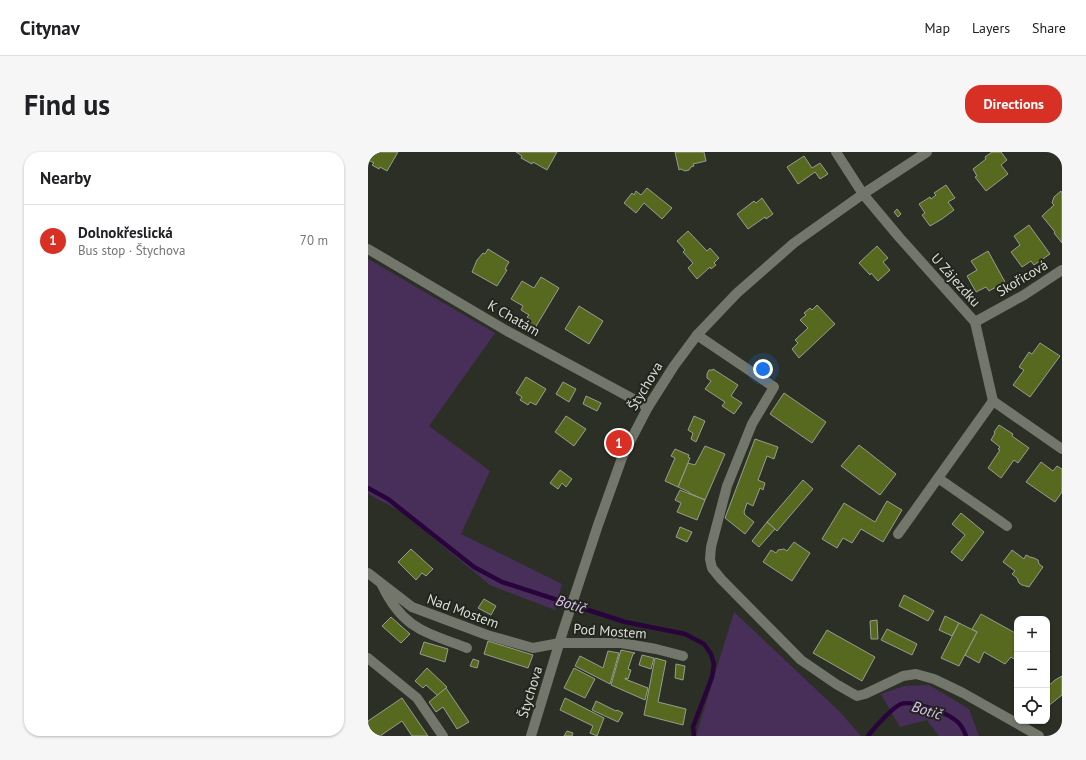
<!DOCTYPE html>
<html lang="en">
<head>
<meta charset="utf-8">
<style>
	body { margin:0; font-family:"PT Sans",sans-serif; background:#f6f6f6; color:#202124 }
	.controls { position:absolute; right:12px; bottom:12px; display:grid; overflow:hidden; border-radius:8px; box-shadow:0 1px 3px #0004 }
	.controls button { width:36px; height:36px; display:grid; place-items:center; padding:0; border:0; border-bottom:1px solid #e0e0e0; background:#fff; color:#202124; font:20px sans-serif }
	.you { position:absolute; left:395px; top:217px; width:14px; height:14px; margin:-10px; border:3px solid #fff; border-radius:50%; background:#1a73e8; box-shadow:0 0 0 6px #1a73e833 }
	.badge { display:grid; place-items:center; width:26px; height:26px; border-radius:50%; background:#d93025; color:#fff; font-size:13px; font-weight:700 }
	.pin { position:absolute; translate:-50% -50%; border:2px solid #fff; box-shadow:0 1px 4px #0006 }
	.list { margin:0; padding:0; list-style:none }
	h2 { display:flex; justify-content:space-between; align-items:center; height:52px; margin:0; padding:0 16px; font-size:17px }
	h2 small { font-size:13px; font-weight:400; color:#757577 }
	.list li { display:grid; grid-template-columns:26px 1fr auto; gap:12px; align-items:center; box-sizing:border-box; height:72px; padding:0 16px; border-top:1px solid #e0e0e0 }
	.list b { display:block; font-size:15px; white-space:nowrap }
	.list p { margin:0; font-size:13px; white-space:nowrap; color:#757577 }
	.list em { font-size:13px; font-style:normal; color:#757577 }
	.icon { flex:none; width:22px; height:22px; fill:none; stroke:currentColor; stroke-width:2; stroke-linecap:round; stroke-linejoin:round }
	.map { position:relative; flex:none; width:694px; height:584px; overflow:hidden; border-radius:16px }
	header { display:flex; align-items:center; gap:24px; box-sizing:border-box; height:56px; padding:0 20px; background:#fff; border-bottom:1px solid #e0e0e0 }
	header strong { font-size:19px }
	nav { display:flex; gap:22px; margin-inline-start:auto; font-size:14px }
	.intro { display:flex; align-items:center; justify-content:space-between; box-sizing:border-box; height:96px; padding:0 24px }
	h1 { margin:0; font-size:28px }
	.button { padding:10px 18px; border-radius:16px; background:#d93025; color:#fff; font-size:14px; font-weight:700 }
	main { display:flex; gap:24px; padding:0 24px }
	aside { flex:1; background:#fff; border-radius:16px; box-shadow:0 1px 3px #0004 }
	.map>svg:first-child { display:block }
</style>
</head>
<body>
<header>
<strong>Citynav</strong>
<nav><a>Map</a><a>Layers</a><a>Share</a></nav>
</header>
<div class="intro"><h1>Find us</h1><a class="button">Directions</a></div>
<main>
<aside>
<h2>Nearby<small></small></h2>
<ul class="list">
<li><span class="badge">1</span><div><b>Dolnokřeslická</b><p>Bus stop · Štychova</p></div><em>70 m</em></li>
</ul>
</aside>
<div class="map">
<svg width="694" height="584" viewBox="0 0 694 584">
	<rect width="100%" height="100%" fill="#2c2f26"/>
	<g fill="#482f5a">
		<path d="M0,107l127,74 -66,93 61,45 -29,63 101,50 -7,26 -65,-25 -88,-73 -34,-18z"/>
		<path d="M366,460l105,99 22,25h-165z"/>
		<path d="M561,533l40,24 10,27h-40l-12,-16 -27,7 -19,-33 23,-8z"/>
	</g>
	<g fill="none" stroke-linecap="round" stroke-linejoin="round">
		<g stroke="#29043c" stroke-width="4.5">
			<path d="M0,336l20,11 86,68 28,15 123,40 60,12 19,10 7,10 3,10 -2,13 -19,50 1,9"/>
			<path d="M500,584c6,-8 25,-29 33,-32 11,-4 43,8 53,15 6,4 10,11 12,17"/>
		</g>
	</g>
	<g fill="#56691f" stroke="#999c91">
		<path d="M0,0h30l-11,19 -7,-4 -1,2 -7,-4 2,-2 -6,-3z"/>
		<path d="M148,0h41l-10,18 -14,-8 -1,2 -11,-6 1,-2z"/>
		<path d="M307,0h29l2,9 -13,3 1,2 -3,1 -2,3 -4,1 -4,-2 -2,1z"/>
		<path d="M624,0h9l6,8 -6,5 7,9 -22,17 -11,-14 2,-1 -4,-7 13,-10 -1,-2z"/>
		<path d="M436,4l8,12 8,-5 8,11 -8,5 -5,-7 -17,12 -11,-17z"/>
		<path d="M578,33l9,13 -7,4 6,8 -12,9 -12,7 -8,-11 3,-2 -6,-9 11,-7 1,2 5,-4 -2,-2z"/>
		<path d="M279,36l25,20 -10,11 -18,-16 -8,10 -12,-10 8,-10 2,2 2,-4 5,4z"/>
		<path d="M693,39l1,2v50l-8,-10 1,-1 -13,-16 12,-11 -2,-2 2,-6z"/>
		<path d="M394,46l11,16 -7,5 -1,-2 -17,12 -11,-15 17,-13 2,2z"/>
		<path d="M529,57l4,5 -3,3 -4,-5z"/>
		<path d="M661,73l21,29 -16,11 -3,-4 -9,6 -11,-15 9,-7 -6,-9z"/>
		<path d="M320,79l19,20 3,-3 9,10 -5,5 2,2 -5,4 -1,-2 -13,12 -9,-11 5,-5 -10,-11 2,-2 -8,-9z"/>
		<path d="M509,94l11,12 -5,4 7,8 -12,11 -7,-8 -1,2 -11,-12z"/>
		<path d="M120,97l21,13 -4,7 2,1 -10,16 -25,-14 5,-12 6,-7 2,1z"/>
		<path d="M620,99l17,31 -16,9 -3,-4 -10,5 -9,-16 10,-6 -6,-9z"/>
		<path d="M173,125l18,11 -24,40 -6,-4 2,-4 -4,-3 2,-2 -8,-5 2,-4 -12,-7 11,-18 12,7z"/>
		<path d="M449,153l18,19 -36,34 -7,-9 6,-6 -3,-3 13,-12 -8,-8 6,-5 -2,-2 6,-5 2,2z"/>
		<path d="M211,154l24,15 -14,23 -24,-15z"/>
		<path d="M672,191l20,13 -30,41 -17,-12 11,-15 -5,-3 10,-15 3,2z"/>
		<path d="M345,218v-1l25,16 -7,11 11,7 -8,11 -12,-8 3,-4 -20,-13 6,-8 -4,-3v-4l2,-4z"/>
		<path d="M158,225l20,12 -10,16 -6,-3 -2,3 -8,-5 2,-3 -6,-4z"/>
		<path d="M195,230l13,7 -7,13 -13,-8z"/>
		<path d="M416,241l42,29 -14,21 -42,-29z"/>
		<path d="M218,244l15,7 -4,8 -14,-7z"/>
		<path d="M198,264l20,13 -12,17 -19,-14z"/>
		<path d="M326,264l11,5 -9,21 -5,-3 2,-6 -5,-3z"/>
		<path d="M631,273l14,9 -1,2 17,12 -11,15 -4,-3 -13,18 -13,-10 12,-18 -2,-1 2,-2 -9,-7 4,-7 -1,-1z"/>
		<path d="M387,287l23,8 -4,12 -7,-3 -9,24 7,3 -2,7 -3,-2 -7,18 -6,-3 -3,9 1,3 9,7 -9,12 -20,-16z"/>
		<path d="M491,293l37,29 -16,21 -39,-29z"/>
		<path d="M337,294l20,8 -20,46 -16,-7v-1l-11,-5 10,-24 7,2z"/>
		<path d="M307,297l14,6 -1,2 2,1 -12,29 -13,-6 10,-23 -4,-2z"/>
		<path d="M673,310l12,9 4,-5 5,3v23l-7,10 -29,-20z"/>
		<path d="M192,318l12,9 -6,8 -4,-4 -4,6 -8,-6z"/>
		<path d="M435,328l10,9 -36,42 -10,-9z"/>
		<path d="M312,338l25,10 -8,20 -20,-8 4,-9 -6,-3z"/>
		<path d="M519,349l15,9 -19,32 -22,-13 -9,14 -9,-5 -6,10 -15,-9 22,-36 31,19z"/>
		<path d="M593,361l23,19 -22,29 -11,-9 14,-17 -13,-11z"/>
		<path d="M399,370l8,7 -16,18 -7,-6z"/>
		<path d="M312,375l12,5 -5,10 -11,-5z"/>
		<path d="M426,390l16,11 -18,28 -29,-19 8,-12 5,3 2,-3 6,-1 3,2z"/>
		<path d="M43,397l22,20 -7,7 -4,-3 -6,7 -18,-18z"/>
		<path d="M644,398l12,9 2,-4 4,2 4,1 4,2 1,4 4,3 -14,20 -7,-2 -3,-2 -2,-5 -5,-4 3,-3 -12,-9z"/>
		<path d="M536,443l30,16 -6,10 -29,-15z"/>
		<path d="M116,447l12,7 -5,9 -13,-7z"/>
		<path d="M613,462l36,20v27l-6,-4 -6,7 -21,-12 -5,11 -14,-8 12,-23 -5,-3z"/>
		<path d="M577,464l14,7 -7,13 -13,-6z"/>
		<path d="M23,465l19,17 -9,9 -19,-17z"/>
		<path d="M509,468l1,19h-7l-1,-18z"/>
		<path d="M591,471l18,9 -18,34 -18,-8z"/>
		<path d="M519,477l30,15 -5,11 -31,-15z"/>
		<path d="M459,478l48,27 -13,24 -49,-28z"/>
		<path d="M120,489l45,14 -5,13 -44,-14z"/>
		<path d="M56,490l24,7 -3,13 -25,-8z"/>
		<path d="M253,498l14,3 -1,1h-1l-5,15 3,1 -3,9 -3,-1v1l23,9 -3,12 -34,-15z"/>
		<path d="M240,499l11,2 -9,31 -35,-18 5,-10 23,12z"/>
		<path d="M274,503l12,3 -3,11 -12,-4z"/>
		<path d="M287,506l11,3 -8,41 28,7 -3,16 -39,-10z"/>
		<path d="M105,507l6,2 -2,7 -7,-2z"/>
		<path d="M308,512l9,2 -2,14 -8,-2z"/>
		<path d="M59,516l20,19 -9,9 -12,-11 -3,3 -8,-7z"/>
		<path d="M206,516l21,11 -10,19 -21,-10z"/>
		<path d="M694,524v19l-15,12v-20l8,-7z"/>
		<path d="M78,536l23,34 -12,7 -14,-22 -7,5 -7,-10z"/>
		<path d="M34,546l26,38h-16l-10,-15 -22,15h-12v-15z"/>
		<path d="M197,546l39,20 -7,18 -7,-3 3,-7 -33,-16z"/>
		<path d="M228,549l20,10 1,-1 6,3 -5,9 -26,-12z"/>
		<path d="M199,579l6,2 -1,3h-8z"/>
	</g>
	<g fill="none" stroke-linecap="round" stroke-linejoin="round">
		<g stroke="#72766b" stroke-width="10">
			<path d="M468,0l27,42 36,43 76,85 18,79 69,48"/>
			<path d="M0,97l139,82 141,76"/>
			<path d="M607,170l49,-27 38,-25"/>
			<path d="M329,183l77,52 -22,37 -25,62 -16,61 -1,12 2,9 9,11 80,81 35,24 21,12 8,-2 38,-18 13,-2 18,5 29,14 76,43"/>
			<path d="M570,326l69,48"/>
			<path d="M530,382l95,-133"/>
			<path d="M0,421l44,34 75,28 46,13 27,-5h61l35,6 27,7"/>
			<path d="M14,433c21,44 43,47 85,63"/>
			<path d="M0,506l49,40 26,38"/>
			<path d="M163,584l32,-105 35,-106 25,-70 25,-48 26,-41 23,-31 40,-42 57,-50 69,-49 64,-42"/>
		</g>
	</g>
	<g text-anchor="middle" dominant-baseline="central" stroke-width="4" stroke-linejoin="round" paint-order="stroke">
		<g font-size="14" fill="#dbded8" stroke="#22251c">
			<text transform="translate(654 126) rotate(-31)">Skořicová</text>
			<text transform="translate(588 128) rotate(48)">U Zájezdku</text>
			<text transform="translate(146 166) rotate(30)">K Chatám</text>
			<text transform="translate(277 234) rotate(-59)">Štychova</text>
			<text transform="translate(95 459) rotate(20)">Nad Mostem</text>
			<text transform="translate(242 479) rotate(4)">Pod Mostem</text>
			<text transform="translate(162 540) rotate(-73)">Štychova</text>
		</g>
		<g font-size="15" font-style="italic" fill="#dfc1f6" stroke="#22251c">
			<text transform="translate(203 452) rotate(18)">Botič</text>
			<text transform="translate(559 558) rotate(17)">Botič</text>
		</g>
	</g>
</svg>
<div class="controls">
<button>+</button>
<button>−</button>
<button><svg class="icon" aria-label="locate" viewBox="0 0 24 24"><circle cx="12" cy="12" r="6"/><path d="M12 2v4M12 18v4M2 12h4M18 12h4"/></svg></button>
</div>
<div class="you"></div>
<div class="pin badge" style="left:251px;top:291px">1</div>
</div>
</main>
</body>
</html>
